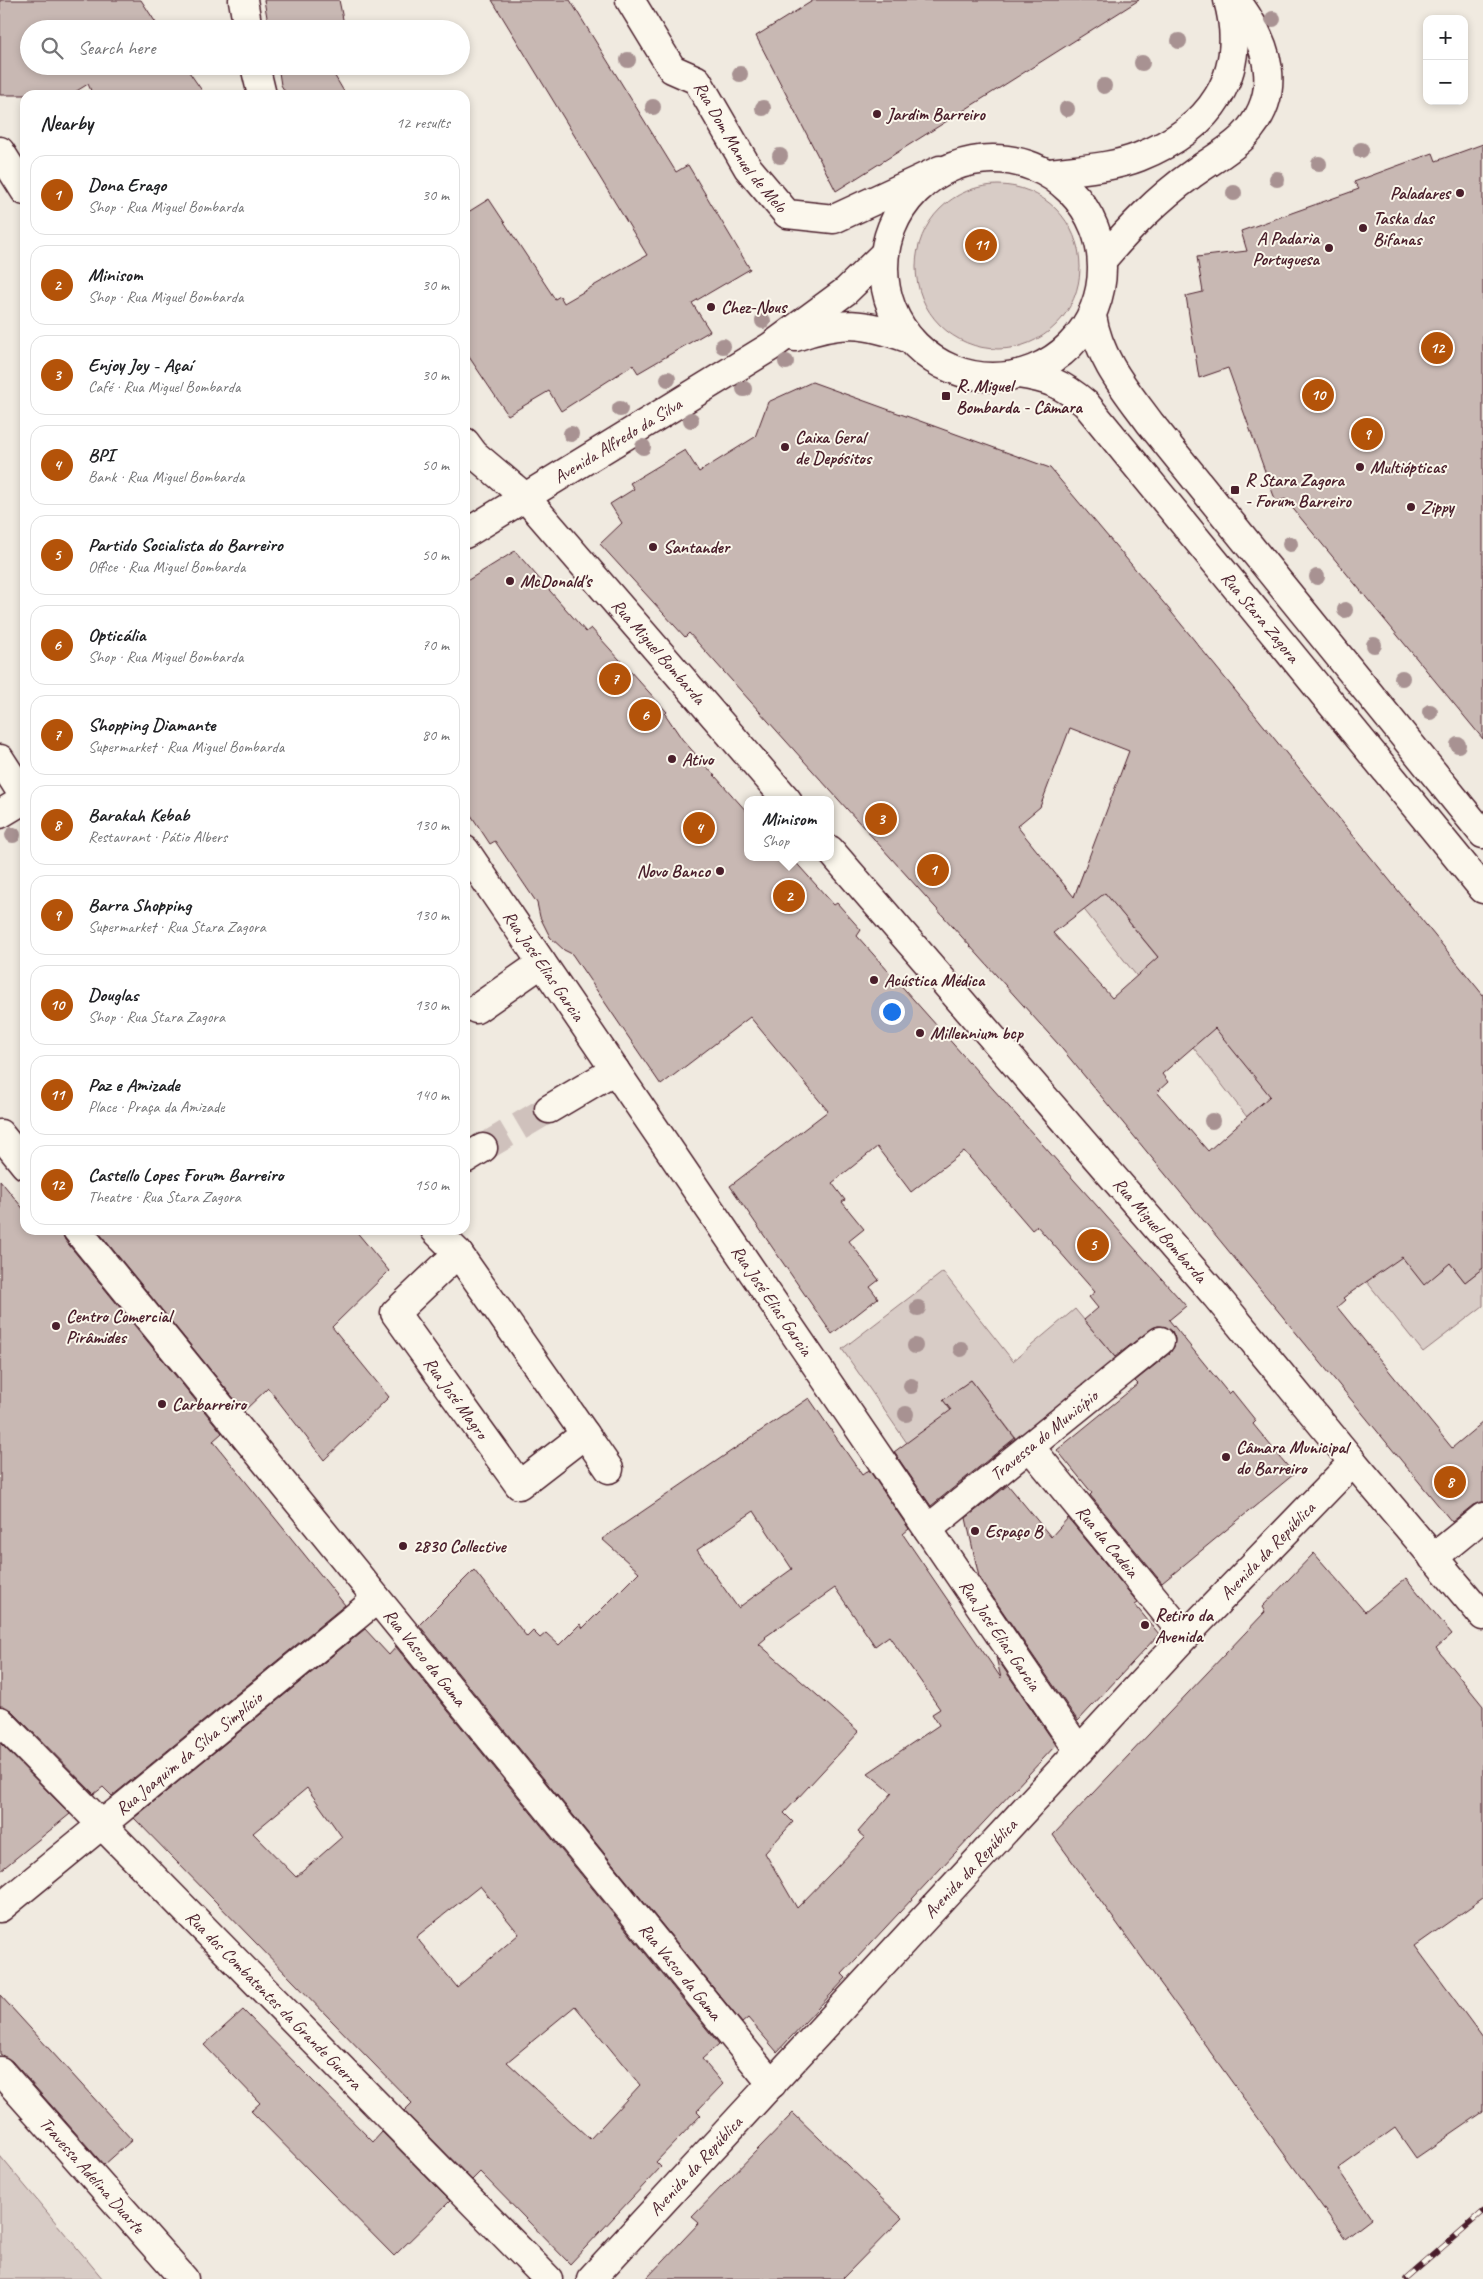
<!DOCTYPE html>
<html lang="en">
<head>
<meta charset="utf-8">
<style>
	body { margin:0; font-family:Caveat,sans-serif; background:#f6f6f6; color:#202124 }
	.controls { position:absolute; right:15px; top:15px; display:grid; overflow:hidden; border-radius:10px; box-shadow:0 2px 8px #0003 }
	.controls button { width:45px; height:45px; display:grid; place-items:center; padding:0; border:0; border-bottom:1px solid #e0e0e0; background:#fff; color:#202124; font:25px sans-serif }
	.you { position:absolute; left:891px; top:1011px; width:18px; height:18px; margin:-12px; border:4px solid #fff; border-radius:50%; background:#1a73e8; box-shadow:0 0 0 8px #1a73e833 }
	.badge { display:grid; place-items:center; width:32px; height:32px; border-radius:50%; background:#b45309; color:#fff; font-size:16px; font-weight:700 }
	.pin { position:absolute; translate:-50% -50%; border:2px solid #fff; box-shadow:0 1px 5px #0006 }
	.popup { position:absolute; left:744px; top:796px; width:90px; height:65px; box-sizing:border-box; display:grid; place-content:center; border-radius:10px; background:#fff; filter:drop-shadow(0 1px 4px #0005); font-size:16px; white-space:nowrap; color:#757577 }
	.popup b { font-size:19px; color:#202124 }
	.popup::after { content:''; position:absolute; left:50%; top:100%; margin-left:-10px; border:10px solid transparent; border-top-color:#fff }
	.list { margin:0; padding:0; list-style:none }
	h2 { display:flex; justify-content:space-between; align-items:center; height:65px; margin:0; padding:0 20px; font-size:21px }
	h2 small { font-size:16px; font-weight:400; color:#757577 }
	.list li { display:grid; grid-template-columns:32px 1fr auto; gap:15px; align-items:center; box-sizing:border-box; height:80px; margin:0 10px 10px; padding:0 10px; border:1px solid #e0e0e0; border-radius:15px }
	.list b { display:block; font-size:19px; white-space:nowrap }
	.list p { margin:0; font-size:16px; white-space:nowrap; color:#757577 }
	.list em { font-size:16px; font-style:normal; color:#757577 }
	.icon { flex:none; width:28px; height:28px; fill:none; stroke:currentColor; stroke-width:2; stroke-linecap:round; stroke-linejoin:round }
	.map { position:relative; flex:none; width:1483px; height:2279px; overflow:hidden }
	.search { position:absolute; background:#fff; box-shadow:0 2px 8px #0003; left:20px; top:20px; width:450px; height:55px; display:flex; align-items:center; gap:12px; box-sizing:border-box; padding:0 18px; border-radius:28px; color:#757577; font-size:19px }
	.panel { position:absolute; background:#fff; box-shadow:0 2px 8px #0003; left:20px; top:90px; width:450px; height:1145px; border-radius:15px }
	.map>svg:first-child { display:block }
</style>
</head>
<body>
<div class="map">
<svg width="1483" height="2279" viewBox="0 0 1483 2279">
	<rect width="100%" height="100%" fill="#f0eae0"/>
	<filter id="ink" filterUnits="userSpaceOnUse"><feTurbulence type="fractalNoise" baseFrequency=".02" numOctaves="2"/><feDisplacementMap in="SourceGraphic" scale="10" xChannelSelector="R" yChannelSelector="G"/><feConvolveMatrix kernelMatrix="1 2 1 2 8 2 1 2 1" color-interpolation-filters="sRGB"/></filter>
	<g filter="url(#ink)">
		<g fill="#d8ccc6" stroke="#917678">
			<circle cx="998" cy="267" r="82"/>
			<path d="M1085,868l339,416 26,-21 15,19 18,-14v38l-60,46 -56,-70 4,-4 -178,-231 -119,-150z"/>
			<path d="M943,1272l70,89 62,-52 43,52 -100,80 -47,-61 -28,20 8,11 -44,32 -65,-94z"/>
			<path d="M0,2156l103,123h-103z"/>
		</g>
		<g fill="#c8b8b3" stroke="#4a1f2b" fill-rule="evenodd">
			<path d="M0,0h141l19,29h-131v37h156l20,29h-112l-5,-11 -18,11h-70z"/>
			<path d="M264,0h75l6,29h-76z"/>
			<path d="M492,0h78l106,172 12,-7 62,104 -58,34 18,28 -72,42 -5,-8 -72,46 -12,-20 -41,24 -43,-64v-137l24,-15 66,100 5,-3 4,7 83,-48z"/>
			<path d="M814,0h325l-303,191 -80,-155z"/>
			<path d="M278,66h51l17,29h-59l-6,-10z"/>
			<path d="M1483,144v595l-198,-240 -9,3 -48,-134 -29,10 -13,-82 17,-4 -6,-35 50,-6 -6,-20 118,-42 -5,-7 43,-16 36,-13 3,8z"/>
			<path d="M812,382l238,86 118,140 315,387v273l-18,14 -15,-19 -26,22 -22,-28 -59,41 2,2 -8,7 115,141 31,-26v80l-10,3 -21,17 -394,-478 -369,-411 -4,4 -85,-93 22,-21 -12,-19 24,-15 -4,-6 55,-33 14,22 56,-35 13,-35zM1070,728l59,23 -55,146 -57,-71 23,-19zM1105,893l53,64 -46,41 -59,-65zM1215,1028l55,68 -62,55 -51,-59 11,-10 -6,-8z"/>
			<path d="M515,551l71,81 5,-4 76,84 -2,2 17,25 66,74v44h43l43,48 3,-2 24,27 -4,6 329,370 -17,14 60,74 3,-3 24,30 -3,3 41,50 -132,109 -72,-88 2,-2 -35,-43 81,-66 -3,-3 35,-28 4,-6 1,-8 -3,-8 -6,-4 -8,-1 -7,3 -36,28 -31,-37 14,-12 -9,-11 6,-5 -58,-66 -5,4 -68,-79 -53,41 -34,-45 -45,36 13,17 -3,2 22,27 -15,12 30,39 -9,7 8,11 -46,36 -102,-148 98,-75 -78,-94 -89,68 -89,-131 -8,-4 -14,-13 -10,-20 -3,-14 -42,-62 -5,3 -25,-38v-224z"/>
			<path d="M0,1180l25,31v19h37l3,10 157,193 -9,8 132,164 -233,191 -9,-9 -9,7 -83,-84 -11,-4z"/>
			<path d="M97,1230h258l34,41 -57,56 57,70 -65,63 -56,-72 -24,23z"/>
			<path d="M971,1380l44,58 -84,68 -37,-54 57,-42 -8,-10z"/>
			<path d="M809,1398l53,77 7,-5 40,59 -6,5 1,2 97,142 -5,-21 60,88 -214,229 4,4 -69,74 -29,-34 -6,5 -323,-398 55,-55 53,67 6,-6 7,7 6,-5 13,12 21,-21 3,4 56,-56 -37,-33zM754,1511l38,58 -54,39 -41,-58zM835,1588l40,58 14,-10 51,73 -8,5 7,11 -71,48 24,20 -34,39 7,6 -68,70 -32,-55 28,-31 -9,-9 75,-81 -100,-88 7,-6 -1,-1z"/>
			<path d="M1008,1485l43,52 17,-19 70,85 -3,2 24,29 -81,87 -99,-144 -13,-59z"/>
			<path d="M1314,1553l51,59 41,-34 46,56 -16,14 47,58v192l-68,48 68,92v74l-67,46 -21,-30 -57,41 33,49 -26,20 -292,-403 212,-223 -3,-5z"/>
			<path d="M365,1629l24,26 7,-8 323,397 -17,15 21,25 -26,27 4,4 -45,47 5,5 -91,97 -90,-92 -8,8 -68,-69 8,-8 -278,-285zM307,1788l35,49 -46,40 -43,-44zM480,1886l39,48 -62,53 -41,-50zM575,2006l65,79 -50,54 -83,-77z"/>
			<path d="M0,1743l70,71 -70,57z"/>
			<path d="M0,1995l132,145 -28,25 -92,-104 -12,-7z"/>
			<path d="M243,2010l130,132 9,-10 68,69 -56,55 -143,-145 9,-8 -56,-58z"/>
			<path d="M793,2113l109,105 -60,61h-196l53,-56 -7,-6z"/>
		</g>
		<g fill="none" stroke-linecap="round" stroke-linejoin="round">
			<path stroke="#cfc1bc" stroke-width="28" stroke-dasharray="28 14" stroke-linecap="butt" d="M483,1148l66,-39"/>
			<g stroke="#4a1f2b" stroke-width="31">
				<g id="street">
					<path d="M243,0l5,29"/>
					<path id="s1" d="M630,0l42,69 25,11 51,88 39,46 47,5 106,-49"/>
					<path d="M255,66l7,29"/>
					<path d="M0,151l25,40"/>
					<path id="s2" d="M465,442l9,12 51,43 262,303"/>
					<path d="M0,759l25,39"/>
					<path id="s3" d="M465,850l614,901"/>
					<path d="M476,1009l66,-46"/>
					<path d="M549,1109l66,-39"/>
					<path d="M0,1134l25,31"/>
					<path d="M465,1159l18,-11"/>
					<path id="s4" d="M77,1230l695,854"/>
					<path d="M435,1230l23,23"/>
					<path d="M458,1253l127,181 -66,51 -124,-172z"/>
					<path d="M585,1434l24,35"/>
					<path id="s5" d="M1030,1447l155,189"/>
					<path id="s6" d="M928,1529l232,-188"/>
					<path d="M1433,1558l50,-41"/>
					<path id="s7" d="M0,1721l548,558"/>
					<path id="s8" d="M0,1908l377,-309"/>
					<path id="s9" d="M0,2071l184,208"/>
					<path id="s10" d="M591,2279l594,-643 168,-174 -137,-166 -386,-446"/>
				</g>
			</g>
			<g stroke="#4a1f2b" stroke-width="31">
				<g id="secondary">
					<circle cx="993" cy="268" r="109"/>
					<path d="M1050,173c29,-4 61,-5 89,-16 71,-28 110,-81 89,-157"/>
					<path d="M1103,259c27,-31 54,-60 88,-84 17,-13 37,-23 52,-38 43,-44 25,-94 -7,-137"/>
					<path d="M1092,316c7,43 33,73 58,107l333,411"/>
					<path d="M795,337c46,-17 69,-15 115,2"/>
					<path id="s11" d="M1018,374c31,5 43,9 68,30l397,485"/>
					<path id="s12" d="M465,534l305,-187 76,-56 38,-37"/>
					<path d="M0,814l25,-15"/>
					<path d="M1353,1462l130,154"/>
				</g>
			</g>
			<use href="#street" stroke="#fbf7ec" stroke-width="28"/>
			<use href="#secondary" stroke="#fbf7ec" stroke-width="28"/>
			<g stroke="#4a1f2b" stroke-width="5.5">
				<path id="rail" d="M1406,2279l77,-67"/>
			</g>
			<use href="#rail" stroke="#fbf7ec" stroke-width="4" stroke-dasharray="11" stroke-linecap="butt"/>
		</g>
		<g fill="#a89292">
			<circle cx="1273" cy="19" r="8"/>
			<circle cx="1179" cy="41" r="8"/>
			<circle cx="628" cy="60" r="8"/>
			<circle cx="1142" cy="63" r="8"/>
			<circle cx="740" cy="74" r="8"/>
			<circle cx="1104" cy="86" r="8"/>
			<circle cx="653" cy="107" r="8"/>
			<circle cx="763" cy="108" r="8"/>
			<circle cx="1067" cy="109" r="8"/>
			<circle cx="1361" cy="150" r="8"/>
			<circle cx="780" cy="156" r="8"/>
			<circle cx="1319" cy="164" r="8"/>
			<circle cx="1277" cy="179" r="8"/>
			<circle cx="1234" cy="193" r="8"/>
			<circle cx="763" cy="321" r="8"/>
			<circle cx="723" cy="346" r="8"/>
			<circle cx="786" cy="362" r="8"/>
			<circle cx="668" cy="379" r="8"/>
			<circle cx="744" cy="389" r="8"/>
			<circle cx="620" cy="409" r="8"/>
			<circle cx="691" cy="420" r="8"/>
			<circle cx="571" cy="434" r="8"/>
			<circle cx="643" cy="447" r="8"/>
			<circle cx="1290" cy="544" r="8"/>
			<circle cx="1317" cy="577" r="8"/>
			<circle cx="1345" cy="610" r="8"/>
			<circle cx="1374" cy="645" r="8"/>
			<circle cx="1402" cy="678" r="8"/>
			<circle cx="1430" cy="712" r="8"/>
			<circle cx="1458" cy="745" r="8"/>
			<circle cx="13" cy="835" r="8"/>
			<circle cx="1212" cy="1121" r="8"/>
			<circle cx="918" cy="1308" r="8"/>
			<circle cx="915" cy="1346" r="8"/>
			<circle cx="961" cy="1349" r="8"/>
			<circle cx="911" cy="1386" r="8"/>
			<circle cx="906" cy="1414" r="8"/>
		</g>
	</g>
	<g fill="#4a1f2b" stroke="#fbf7ec" stroke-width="2">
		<circle cx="877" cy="114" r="5"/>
		<circle cx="1460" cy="193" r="5"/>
		<circle cx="1363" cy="228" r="5"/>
		<circle cx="1329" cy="248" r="5"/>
		<circle cx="711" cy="307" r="5"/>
		<rect x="941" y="391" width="10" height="10" rx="2.5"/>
		<circle cx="785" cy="447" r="5"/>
		<circle cx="1360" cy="467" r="5"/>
		<rect x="1230" y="485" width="10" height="10" rx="2.5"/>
		<circle cx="1411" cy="507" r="5"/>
		<circle cx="653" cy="547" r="5"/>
		<circle cx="510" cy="581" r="5"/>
		<circle cx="672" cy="759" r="5"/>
		<circle cx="720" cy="871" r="5"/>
		<circle cx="874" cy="980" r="5"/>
		<circle cx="920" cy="1033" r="5"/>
		<circle cx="56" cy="1326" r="5"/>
		<circle cx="162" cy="1404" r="5"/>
		<circle cx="1226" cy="1457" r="5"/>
		<circle cx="975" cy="1531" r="5"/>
		<circle cx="403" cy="1546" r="5"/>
		<circle cx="1145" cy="1625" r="5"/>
	</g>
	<g text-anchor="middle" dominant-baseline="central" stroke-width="4" stroke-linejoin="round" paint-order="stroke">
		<g font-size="18" font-weight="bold" fill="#4a1f2b" stroke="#fbf7ec" text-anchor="start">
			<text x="887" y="114">Jardim Barreiro</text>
			<text x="1450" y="193" text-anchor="end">Paladares</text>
			<text x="1373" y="218">Taska das<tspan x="1373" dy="21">Bifanas</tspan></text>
			<text x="1319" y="238" text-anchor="end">A Padaria<tspan x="1319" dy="21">Portuguesa</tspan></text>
			<text x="721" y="307">Chez-Nous</text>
			<text x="956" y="386">R. Miguel<tspan x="956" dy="21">Bombarda - Câmara</tspan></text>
			<text x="795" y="437">Caixa Geral<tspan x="795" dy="21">de Depósitos</tspan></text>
			<text x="1370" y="467">Multiópticas</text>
			<text x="1245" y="480">R Stara Zagora<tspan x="1245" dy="21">- Forum Barreiro</tspan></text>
			<text x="1421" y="507">Zippy</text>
			<text x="663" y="547">Santander</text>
			<text x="520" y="581">McDonald's</text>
			<text x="682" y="759">Ativo</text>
			<text x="710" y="871" text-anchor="end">Novo Banco</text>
			<text x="884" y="980">Acústica Médica</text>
			<text x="930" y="1033">Millennium bcp</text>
			<text x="66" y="1316">Centro Comercial<tspan x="66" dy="21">Pirâmides</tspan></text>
			<text x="172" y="1404">Carbarreiro</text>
			<text x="1236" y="1447">Câmara Municipal<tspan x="1236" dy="21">do Barreiro</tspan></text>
			<text x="985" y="1531">Espaço B</text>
			<text x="413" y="1546">2830 Collective</text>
			<text x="1155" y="1615">Retiro da<tspan x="1155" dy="21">Avenida</tspan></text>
		</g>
		<g font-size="18" fill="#4a1f2b" stroke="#fbf7ec">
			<text stroke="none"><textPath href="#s1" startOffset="188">Rua Dom Manuel de Melo</textPath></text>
			<text stroke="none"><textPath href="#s12" startOffset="179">Avenida Alfredo da Silva</textPath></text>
			<text stroke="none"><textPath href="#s11" startOffset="351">Rua Stara Zagora</textPath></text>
			<text stroke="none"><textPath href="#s2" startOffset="286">Rua Miguel Bombarda</textPath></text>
			<text stroke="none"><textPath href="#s3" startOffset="140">Rua José Elias Garcia</textPath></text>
			<text transform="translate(1160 1230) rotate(49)">Rua Miguel Bombarda</text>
			<text stroke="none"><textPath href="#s3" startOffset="545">Rua José Elias Garcia</textPath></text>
			<text transform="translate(456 1398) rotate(54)">Rua José Magro</text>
			<text stroke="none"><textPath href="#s6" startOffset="149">Travessa do Município</textPath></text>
			<text stroke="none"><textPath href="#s5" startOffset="122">Rua da Cadeia</textPath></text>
			<text stroke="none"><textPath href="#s10" startOffset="994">Avenida da República</textPath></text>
			<text stroke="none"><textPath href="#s3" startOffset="950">Rua José Elias Garcia</textPath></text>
			<text stroke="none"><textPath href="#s4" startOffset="551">Rua Vasco da Gama</textPath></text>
			<text stroke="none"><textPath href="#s8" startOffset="244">Rua Joaquim da Silva Simplício</textPath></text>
			<text stroke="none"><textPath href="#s10" startOffset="559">Avenida da República</textPath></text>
			<text stroke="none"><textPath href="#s4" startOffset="956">Rua Vasco da Gama</textPath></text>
			<text stroke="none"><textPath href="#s7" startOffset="391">Rua dos Combatentes da Grande Guerra</textPath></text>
			<text stroke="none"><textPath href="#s10" startOffset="154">Avenida da República</textPath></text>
			<text stroke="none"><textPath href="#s9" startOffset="139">Travessa Adelina Duarte</textPath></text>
		</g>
	</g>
</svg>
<div class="controls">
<button>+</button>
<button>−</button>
</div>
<div class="you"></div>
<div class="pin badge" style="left:933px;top:870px">1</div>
<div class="pin badge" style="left:789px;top:896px">2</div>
<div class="popup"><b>Minisom</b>Shop</div>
<div class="pin badge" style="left:881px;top:819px">3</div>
<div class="pin badge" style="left:699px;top:828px">4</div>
<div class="pin badge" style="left:1093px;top:1245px">5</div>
<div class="pin badge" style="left:645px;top:715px">6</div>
<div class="pin badge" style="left:615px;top:679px">7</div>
<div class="pin badge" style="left:1450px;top:1482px">8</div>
<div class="pin badge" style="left:1367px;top:434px">9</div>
<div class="pin badge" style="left:1318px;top:395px">10</div>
<div class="pin badge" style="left:981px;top:245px">11</div>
<div class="pin badge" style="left:1437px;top:348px">12</div>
<div class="search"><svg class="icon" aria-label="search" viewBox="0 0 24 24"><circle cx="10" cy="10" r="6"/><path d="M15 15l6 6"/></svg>Search here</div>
<section class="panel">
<h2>Nearby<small>12 results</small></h2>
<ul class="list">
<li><span class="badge">1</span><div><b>Dona Erago</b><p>Shop · Rua Miguel Bombarda</p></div><em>30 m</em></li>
<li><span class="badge">2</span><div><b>Minisom</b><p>Shop · Rua Miguel Bombarda</p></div><em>30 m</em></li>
<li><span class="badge">3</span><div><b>Enjoy Joy - Açaí</b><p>Café · Rua Miguel Bombarda</p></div><em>30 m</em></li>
<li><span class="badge">4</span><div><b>BPI</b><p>Bank · Rua Miguel Bombarda</p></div><em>50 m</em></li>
<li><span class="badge">5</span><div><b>Partido Socialista do Barreiro</b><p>Office · Rua Miguel Bombarda</p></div><em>50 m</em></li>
<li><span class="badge">6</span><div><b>Opticália</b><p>Shop · Rua Miguel Bombarda</p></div><em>70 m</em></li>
<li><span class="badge">7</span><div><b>Shopping Diamante</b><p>Supermarket · Rua Miguel Bombarda</p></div><em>80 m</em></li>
<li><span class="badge">8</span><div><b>Barakah Kebab</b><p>Restaurant · Pátio Albers</p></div><em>130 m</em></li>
<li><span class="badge">9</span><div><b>Barra Shopping</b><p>Supermarket · Rua Stara Zagora</p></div><em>130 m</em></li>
<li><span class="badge">10</span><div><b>Douglas</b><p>Shop · Rua Stara Zagora</p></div><em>130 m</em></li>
<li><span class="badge">11</span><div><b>Paz e Amizade</b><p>Place · Praça da Amizade</p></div><em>140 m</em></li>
<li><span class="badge">12</span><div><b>Castello Lopes Forum Barreiro</b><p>Theatre · Rua Stara Zagora</p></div><em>150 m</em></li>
</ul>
</section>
</div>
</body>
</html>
